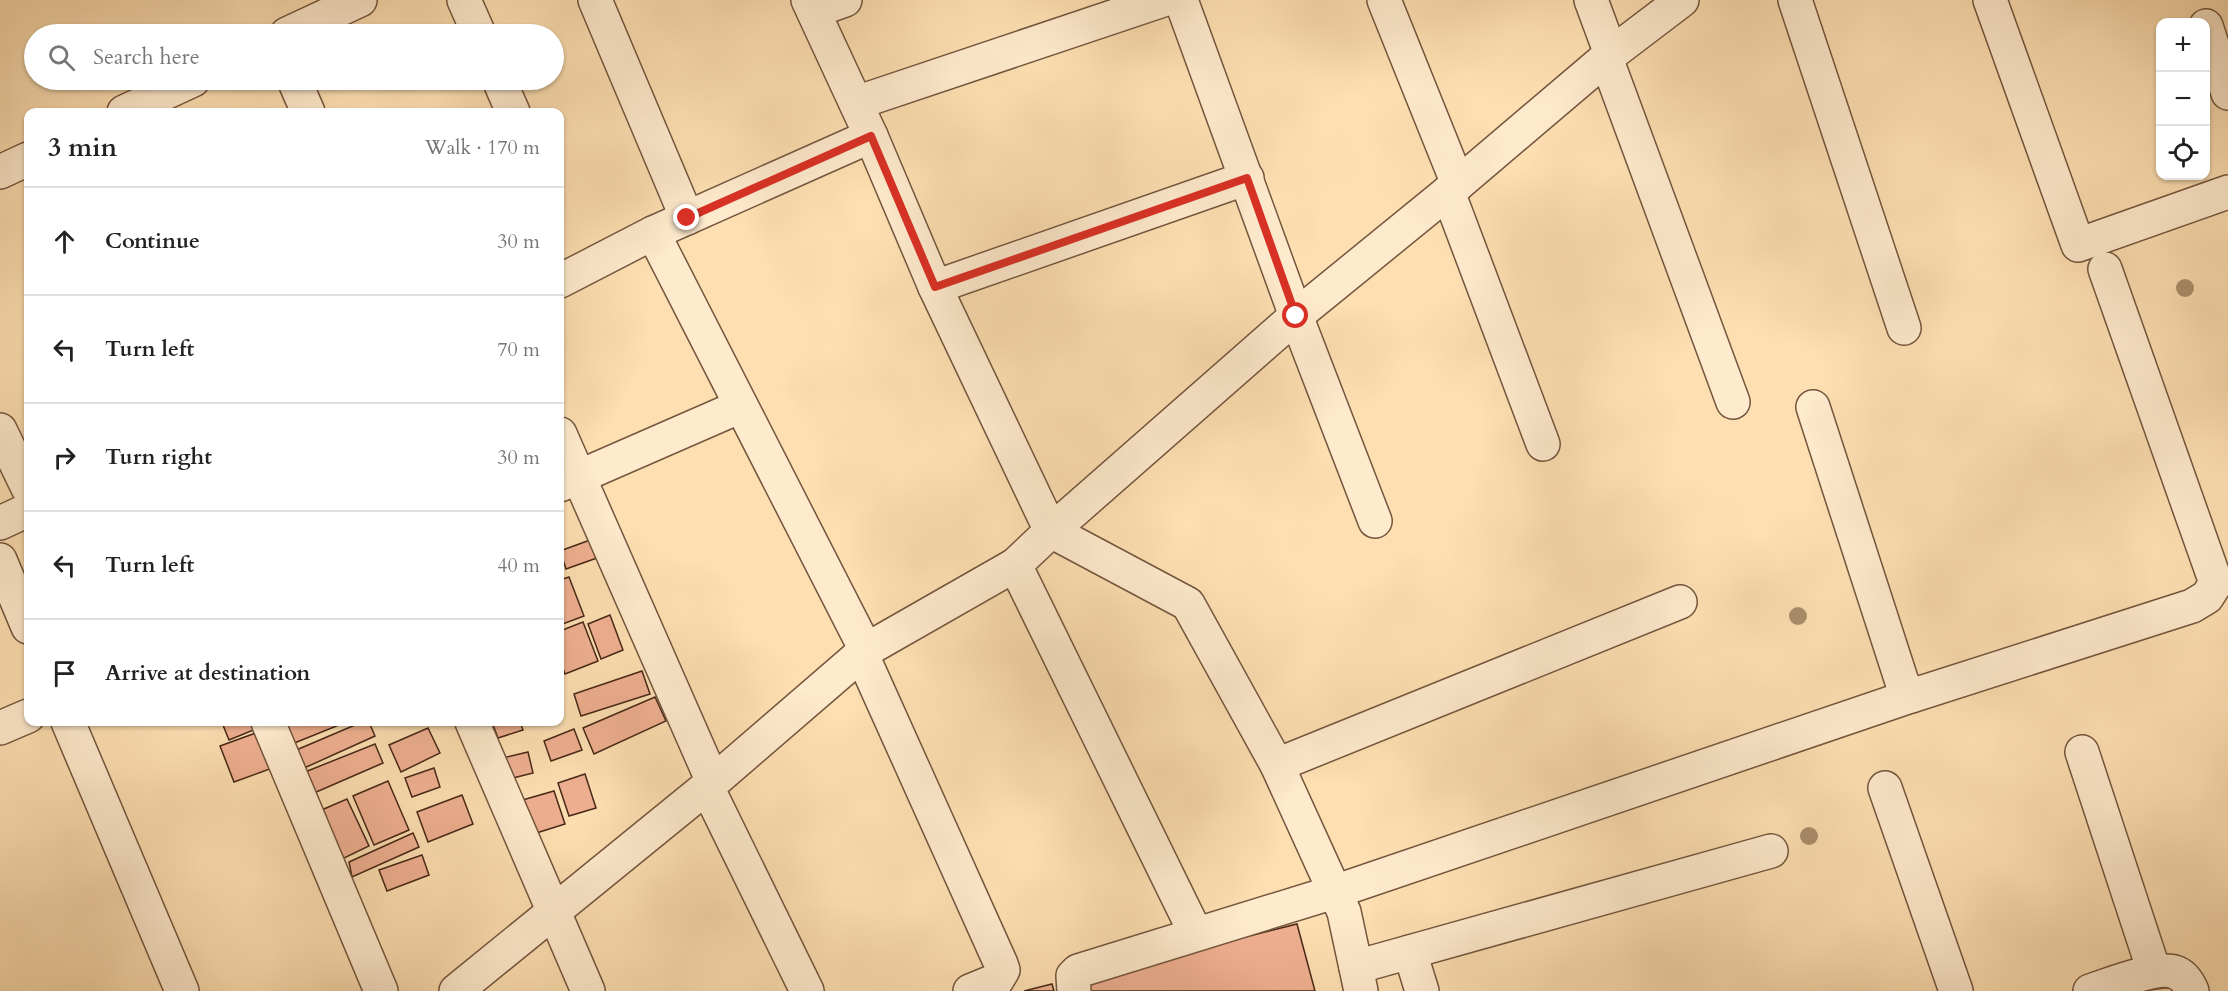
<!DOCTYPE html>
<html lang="en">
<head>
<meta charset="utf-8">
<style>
	body { margin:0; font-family:Cardo,serif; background:#f2f2f2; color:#222 }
	.controls { position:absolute; right:18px; top:18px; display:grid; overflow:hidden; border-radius:12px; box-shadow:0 2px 4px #0004 }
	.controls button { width:54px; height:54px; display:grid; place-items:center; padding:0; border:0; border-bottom:2px solid #e0e0e0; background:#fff; color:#222; font:30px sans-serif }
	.stop { position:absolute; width:18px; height:18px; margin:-14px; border:4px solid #d93025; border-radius:50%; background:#fff }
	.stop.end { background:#d93025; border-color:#fff; box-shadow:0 2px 6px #0008 }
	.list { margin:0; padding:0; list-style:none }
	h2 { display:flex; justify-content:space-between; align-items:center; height:78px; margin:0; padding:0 24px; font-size:26px }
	h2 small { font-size:20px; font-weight:400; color:#767676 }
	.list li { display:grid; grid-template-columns:39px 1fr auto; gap:18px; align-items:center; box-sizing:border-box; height:108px; padding:0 24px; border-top:2px solid #e0e0e0 }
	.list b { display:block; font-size:22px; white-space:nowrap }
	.list em { font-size:20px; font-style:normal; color:#767676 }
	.icon { flex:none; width:33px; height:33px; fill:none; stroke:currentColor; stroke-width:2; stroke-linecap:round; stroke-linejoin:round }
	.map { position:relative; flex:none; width:2228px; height:991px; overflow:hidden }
	.search { position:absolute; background:#fff; box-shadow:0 2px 4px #0004; left:24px; top:24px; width:540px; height:66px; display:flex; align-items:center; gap:15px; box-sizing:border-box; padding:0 21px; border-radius:33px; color:#767676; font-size:22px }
	.panel { position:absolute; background:#fff; box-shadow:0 2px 4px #0004; left:24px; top:108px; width:540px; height:618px; border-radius:12px }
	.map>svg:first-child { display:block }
</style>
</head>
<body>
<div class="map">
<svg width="2228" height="991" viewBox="0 0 2228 991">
	<rect width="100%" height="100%" fill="#fddfb2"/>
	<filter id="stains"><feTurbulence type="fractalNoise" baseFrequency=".00333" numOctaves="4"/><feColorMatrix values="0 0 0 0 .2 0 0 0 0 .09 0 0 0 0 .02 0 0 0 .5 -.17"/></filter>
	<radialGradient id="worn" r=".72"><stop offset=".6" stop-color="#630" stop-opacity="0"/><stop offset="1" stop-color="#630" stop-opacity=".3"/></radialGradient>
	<g fill="#efb091" stroke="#472716" stroke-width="1.5">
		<path d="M590,540l7,18 -31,11 -6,-18z"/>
		<path d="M569,577l15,39 -24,9v-45z"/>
		<path d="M610,615l13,35 -22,9 -13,-35z"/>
		<path d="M583,622l15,39 -33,13 -5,-13v-30z"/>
		<path d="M642,671l8,23 -69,22 -7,-22z"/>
		<path d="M655,697l11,24 -72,33 -11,-26z"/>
		<path d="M231,722h21l4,7 -27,11 -6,-15z"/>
		<path d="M297,722h46l1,1 -52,21 -7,-17z"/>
		<path d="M362,722h7l6,14 -73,33 -8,-18z"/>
		<path d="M492,722h28l3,8 -25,8z"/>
		<path d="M428,728l12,25 -39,19 -12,-27z"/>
		<path d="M574,729l8,21 -31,11 -7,-20z"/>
		<path d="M261,731l14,36 -41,15 -14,-36z"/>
		<path d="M375,744l8,19 -69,30 -9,-21z"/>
		<path d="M528,752l5,21 -24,6 -6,-21z"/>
		<path d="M434,768l6,19 -28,10 -7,-19z"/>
		<path d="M585,774l11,34 -27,8 -11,-33z"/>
		<path d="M388,781l21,49 -35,15 -21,-49z"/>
		<path d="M554,791l11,33 -35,11 -11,-34z"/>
		<path d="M462,795l11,29 -45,18 -11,-30z"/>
		<path d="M347,799l22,47 -29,14 -23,-48z"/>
		<path d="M413,833l6,14 -67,30 -3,-15z"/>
		<path d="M422,855l7,20 -42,16 -8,-21z"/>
		<path d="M1297,924l18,67h-233l-3,-12z"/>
		<path d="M1052,984l2,7h-30z"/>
	</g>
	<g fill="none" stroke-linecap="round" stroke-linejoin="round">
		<g stroke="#74553d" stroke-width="36">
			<g id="minor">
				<path d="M464,0l15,34"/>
				<path d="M595,0l92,218"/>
				<path d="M808,0l63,136 64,151 116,244 137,73 89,161 67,147 17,79"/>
				<path d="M1181,0l115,316 79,205"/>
				<path d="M1384,0l74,184"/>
				<path d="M1591,0l20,54"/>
				<path d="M1795,0l109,328"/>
				<path d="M1990,0l88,245 150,-53"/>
				<path d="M814,11l31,-11"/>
				<path d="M2206,26l22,67"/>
				<path d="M287,34l73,-34"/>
				<path d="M1606,58l127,344"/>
				<path d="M294,80l14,32"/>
				<path d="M499,80l14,32"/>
				<path d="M856,103l307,-103"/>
				<path d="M124,112l69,-32"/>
				<path d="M0,172l28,-13"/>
				<path d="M1448,192l95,252"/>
				<path d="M653,233l213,417"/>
				<path d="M560,281l93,-48 218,-97"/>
				<path d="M935,287l312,-109"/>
				<path d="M1813,407l89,275 9,14 281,-90 15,-9 9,-14 -111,-314"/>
				<path d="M0,430l28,58"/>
				<path d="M560,434l153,348"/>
				<path d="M560,485l181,-79"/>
				<path d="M0,523l28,-13"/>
				<path d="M0,560l28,67"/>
				<path d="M1015,565l181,369"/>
				<path d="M862,655l139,309 2,6 -6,10 -27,11"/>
				<path d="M68,722l114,269"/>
				<path d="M268,722l113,269"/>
				<path d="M472,722l116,269"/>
				<path d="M0,728l28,-12"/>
				<path d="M2082,752l72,219"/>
				<path d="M1277,765l403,-163"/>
				<path d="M707,787l100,204"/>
				<path d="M1885,788l71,203"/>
				<path d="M1410,952l12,39"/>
				<path d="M1356,967l415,-116"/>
				<path d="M456,991l257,-209 153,-132 149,-85 36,-34 245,-215 162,-132 153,-130 71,-54"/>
				<path d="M1074,991l-1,-15 5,-5 256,-79 577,-196"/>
				<path d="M2090,991c18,-6 71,-27 87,-18 7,3 12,11 15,18"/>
			</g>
		</g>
		<use href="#minor" stroke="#feeacd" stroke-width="33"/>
	</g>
	<g fill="#aa8f6c">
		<circle cx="2185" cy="288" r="9"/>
		<circle cx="1798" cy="616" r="9"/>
		<circle cx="1809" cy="836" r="9"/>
	</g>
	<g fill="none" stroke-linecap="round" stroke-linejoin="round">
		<path stroke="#d93025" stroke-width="8" d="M687,218l184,-82 64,151 312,-109 49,138"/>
	</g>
	<rect width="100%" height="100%" filter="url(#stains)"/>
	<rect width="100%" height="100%" fill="url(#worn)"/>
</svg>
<div class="controls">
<button>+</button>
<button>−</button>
<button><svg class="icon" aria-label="locate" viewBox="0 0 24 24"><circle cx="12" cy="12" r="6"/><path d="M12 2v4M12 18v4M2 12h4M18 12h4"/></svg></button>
</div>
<div class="stop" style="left:1296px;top:316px"></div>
<div class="stop end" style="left:687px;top:218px"></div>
<div class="search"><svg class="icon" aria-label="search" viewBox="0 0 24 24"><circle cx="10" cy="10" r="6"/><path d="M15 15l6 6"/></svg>Search here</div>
<section class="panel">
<h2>3 min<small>Walk · 170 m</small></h2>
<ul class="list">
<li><svg class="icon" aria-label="ahead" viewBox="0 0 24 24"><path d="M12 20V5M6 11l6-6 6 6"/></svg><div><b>Continue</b></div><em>30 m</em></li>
<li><svg class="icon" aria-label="left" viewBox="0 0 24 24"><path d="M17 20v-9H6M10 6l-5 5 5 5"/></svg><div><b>Turn left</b></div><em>70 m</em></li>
<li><svg class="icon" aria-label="right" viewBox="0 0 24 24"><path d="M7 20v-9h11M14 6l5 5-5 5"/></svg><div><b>Turn right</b></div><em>30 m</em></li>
<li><svg class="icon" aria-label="left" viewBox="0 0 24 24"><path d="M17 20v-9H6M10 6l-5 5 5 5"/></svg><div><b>Turn left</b></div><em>40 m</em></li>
<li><svg class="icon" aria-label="arrive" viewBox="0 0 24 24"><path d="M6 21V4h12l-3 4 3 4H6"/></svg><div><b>Arrive at destination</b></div></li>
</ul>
</section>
</div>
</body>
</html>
